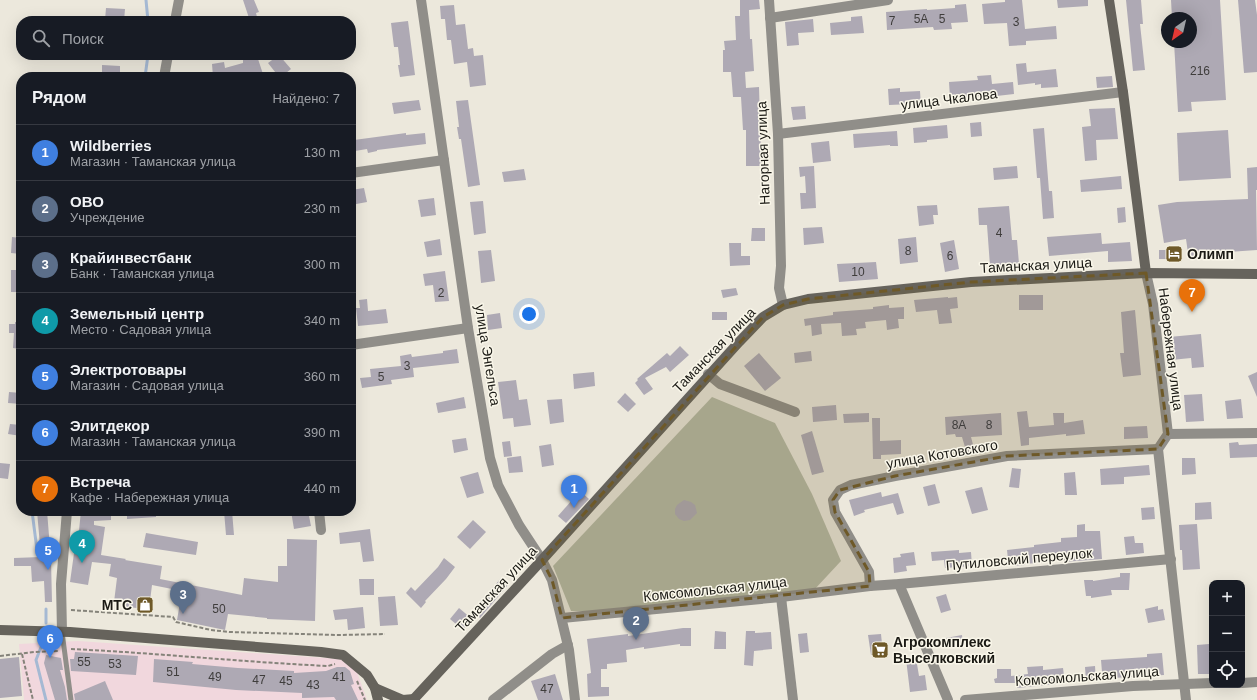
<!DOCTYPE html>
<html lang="ru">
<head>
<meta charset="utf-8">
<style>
	body { margin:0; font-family:Arial,sans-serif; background:#20242c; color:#f1f3f6 }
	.controls { position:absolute; right:12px; bottom:12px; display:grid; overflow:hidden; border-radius:8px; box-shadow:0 4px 16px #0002 }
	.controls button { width:36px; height:36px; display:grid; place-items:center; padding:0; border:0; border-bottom:1px solid #363941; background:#171b24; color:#f1f3f6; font:20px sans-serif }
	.compass { position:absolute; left:1161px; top:12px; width:36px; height:36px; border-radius:50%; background:#171b24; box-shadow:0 4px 16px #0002; rotate:214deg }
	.you { position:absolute; left:529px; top:314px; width:14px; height:14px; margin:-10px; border:3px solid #fff; border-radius:50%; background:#1a73e8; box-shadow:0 0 0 6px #1a73e833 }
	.badge { display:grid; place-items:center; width:26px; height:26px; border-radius:50%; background:#db2777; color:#fff; font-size:13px; font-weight:700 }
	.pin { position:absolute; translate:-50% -33px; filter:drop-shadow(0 1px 2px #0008) }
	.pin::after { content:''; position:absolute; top:21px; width:14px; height:12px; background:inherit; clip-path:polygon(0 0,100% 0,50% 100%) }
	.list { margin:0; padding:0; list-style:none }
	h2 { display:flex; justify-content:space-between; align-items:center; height:52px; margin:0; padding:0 16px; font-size:17px }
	h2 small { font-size:13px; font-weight:400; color:#9ea1a6 }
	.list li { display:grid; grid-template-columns:26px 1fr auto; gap:12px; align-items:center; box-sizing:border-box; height:56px; padding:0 16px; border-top:1px solid #363941 }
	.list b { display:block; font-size:15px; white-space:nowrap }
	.list p { margin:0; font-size:13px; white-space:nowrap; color:#9ea1a6 }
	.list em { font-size:13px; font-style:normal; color:#9ea1a6 }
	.icon { flex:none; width:22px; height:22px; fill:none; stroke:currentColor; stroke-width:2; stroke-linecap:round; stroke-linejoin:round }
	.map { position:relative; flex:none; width:1257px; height:700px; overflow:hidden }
	.search { position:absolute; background:#171b24; box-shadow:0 4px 16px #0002; left:16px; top:16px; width:340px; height:44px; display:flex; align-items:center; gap:10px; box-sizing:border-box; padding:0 14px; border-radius:16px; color:#9ea1a6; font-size:15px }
	.panel { position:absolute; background:#171b24; box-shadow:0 4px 16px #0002; left:16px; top:72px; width:340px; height:444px; border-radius:16px }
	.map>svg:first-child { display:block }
</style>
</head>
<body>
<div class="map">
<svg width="1257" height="700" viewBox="0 0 1257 700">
	<rect width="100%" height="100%" fill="#ece8dc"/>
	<path fill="#f1d7dd" d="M78,641l263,18 16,13 10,28h-343l-5,-56z"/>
	<path fill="#b6b9a6" d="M712,397l63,26 37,71 29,67 -27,29 -211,21h-32l-18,-45z"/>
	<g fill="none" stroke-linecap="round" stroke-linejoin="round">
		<g stroke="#a5b9d3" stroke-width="3">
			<path d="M146,0l2,21"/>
			<path d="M145,77l3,-22"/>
			<path d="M32,511l5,39"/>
			<path d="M46,609v14"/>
			<path d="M43,642l-7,18 10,40"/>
		</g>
	</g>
	<g fill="#aea9b4">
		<path d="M243,0h11l5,12 -3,1 2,8h-8z"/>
		<path d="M740,0h19l1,9 -11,1 1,29h2l2,32 -9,1 1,16 13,-1 2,69h1v10h-16v-36h-3l-2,-33h-8l-2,-25h-8v-22h2l-1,-9 12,-1 -1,-24h5z"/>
		<path d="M1005,0h17l3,29 31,-3 1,13 -31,2v4l-17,1 -2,-23 -23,1 -2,-20 23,-2z"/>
		<path d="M1057,0h31v6l-30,2z"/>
		<path d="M1126,0h15l2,24h-3l5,46 -12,1z"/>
		<path d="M1171,0h49l6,100 -35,2 1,9 -14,1 -4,-70h17v-24h-19z"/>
		<path d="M1238,0h17l2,15v57l-13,1z"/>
		<path d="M966,4l2,18 -17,1 1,6 -18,1 -1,-3 -46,3 -1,-18 41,-3v1l28,-2v-3z"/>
		<path d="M454,5l2,20 9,-1 3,25 5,-1 1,8 9,-1 3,30 -16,2 -3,-25 -13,2 -3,-24h-4l-2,-21h-4l-1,-13z"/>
		<path d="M106,8l19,1 -1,12 -19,-1z"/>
		<path d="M862,16l2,17 -33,2 -1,-12 21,-2v-4z"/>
		<path d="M813,19l1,13 -16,1 1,12 -12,1 -2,-24z"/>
		<path d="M408,21l7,54 -15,2 -2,-12h2l-2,-18h-4l-3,-24z"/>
		<path d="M279,55l12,14 -10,8h-2l-11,-14z"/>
		<path d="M257,56l7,21h-51l-1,-13 12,-2 1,6 18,-5v-3z"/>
		<path d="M1026,63l1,9 29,-3 2,18 -17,1v-4l-6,1v-2l-17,2 -2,-21z"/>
		<path d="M102,65l18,1v11h-18z"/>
		<path d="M991,75l1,9 21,-2 1,12 -35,4v-2l-29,2 -1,-16 29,-2 -1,-4z"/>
		<path d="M1112,76l1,11 -16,1 -1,-11z"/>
		<path d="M900,88v4l20,-1 1,15h-9v-2l-23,1 -1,-16z"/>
		<path d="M419,100l2,10 -27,4 -2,-11z"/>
		<path d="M468,100l12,85 -12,2 -7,-48h-2l-2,-12h2l-3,-26z"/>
		<path d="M805,106l1,13 -13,1 -2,-13z"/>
		<path d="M1115,108l3,31 -22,1 1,20 -12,1 -3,-34 9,-1 -2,-17z"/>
		<path d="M981,122l1,14 -11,1 -1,-14z"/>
		<path d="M947,125l1,13 -21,2v2l-13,1 -1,-15z"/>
		<path d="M1044,128l5,63h3l2,27 -11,1 -3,-41h-3l-4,-49z"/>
		<path d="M1228,130l3,48 -52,3 -2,-48z"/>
		<path d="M897,131l1,15h-8v-1l-36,3 -1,-14z"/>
		<path d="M406,133v2l19,-2 1,11 -49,6v1l-9,2 -1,-4 -12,2 -1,-11z"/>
		<path d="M829,141l2,20 -18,2 -2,-20z"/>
		<path d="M814,166l2,42 -15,1 -1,-16h6l-1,-17 -5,1 -1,-10z"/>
		<path d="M1017,166l1,12 -24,2 -1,-12z"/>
		<path d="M1257,167v23h-1l1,60 -29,2 1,4 -40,4 -3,-21 -22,4 -6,-38 19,-3 71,-3 -1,-31z"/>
		<path d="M524,169l2,11 -22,2 -2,-10z"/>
		<path d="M1121,176l1,13 -41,3 -1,-12z"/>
		<path d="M364,188l3,14 -16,3v-15z"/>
		<path d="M434,198l2,17 -15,2 -3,-17z"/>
		<path d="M483,201l3,32 -12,2 -4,-33z"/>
		<path d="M937,205l1,10h-5l1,9 -15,2 -2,-20z"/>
		<path d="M1009,206l3,34h5l2,24 -29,2 -3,-41h-8l-1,-17z"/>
		<path d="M1125,207l1,15 -8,1 -1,-15z"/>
		<path d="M822,227l2,16 -20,2 -1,-17z"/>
		<path d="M752,228h13v13h-14z"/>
		<path d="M1101,233l1,11 28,-2 2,19 -24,1v-11l-59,5 -2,-19z"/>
		<path d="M12,237l9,1v16l-10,-1z"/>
		<path d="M916,237l2,25 -18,2 -2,-25z"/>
		<path d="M440,239l2,16 -15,2 -3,-15z"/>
		<path d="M954,240l5,29 -14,3 -5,-29z"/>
		<path d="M729,243h12v13h9v9l-20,1z"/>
		<path d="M491,250l4,31 -14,2 -3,-32z"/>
		<path d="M1159,250h8l1,9h-9z"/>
		<path d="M876,262l2,17 -39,3 -2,-18z"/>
		<path d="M11,270h9l1,22h-10z"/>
		<path d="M445,271l4,30 -14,1 -2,-17 -8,1 -2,-12z"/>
		<path d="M736,288l2,7 -15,3 -2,-8z"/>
		<rect x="1019" y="295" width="24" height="15"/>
		<path d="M948,297v1l9,-1 1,11 -8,1 2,14 -13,1 -2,-14 -21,2 -2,-12z"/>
		<path d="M367,299l1,12 18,-2 2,14 -30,3 -2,-18h4l-1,-8z"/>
		<path d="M889,305v3l15,-1v12h-6l1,9 -12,2 -1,-10 -21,2 1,6 -10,1 1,6 -15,1 -1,-13 -20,1 1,10 -10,2 -1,-11 -6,1 -1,-7 29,-4v-3l40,-3v-2z"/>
		<path d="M1135,310l6,65 -18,2 -3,-24h4l-3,-41z"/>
		<rect x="712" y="312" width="15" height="8"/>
		<path d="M500,313l2,15 -14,2 -1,-15z"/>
		<path d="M15,322l6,1v26l-8,-1 1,-15h-5v-9h6z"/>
		<path d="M1201,334l3,33 -12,1 -1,-10 -20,2 -2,-23z"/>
		<path d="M680,346l9,9 -19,17 -4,-5 -21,11 8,11 -9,6 -9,-12 3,-3 -1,-1 30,-26 3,3z"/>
		<path d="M457,349l2,14 -46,5 1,9 -23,3 1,4 -30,4 -2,-10 11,-1 -1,-8 31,-3 -1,-10 11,-2 1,3 31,-4v-2z"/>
		<path d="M811,351l1,10 -17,2 -1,-10z"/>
		<path d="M759,353l22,25 -16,13 -21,-25z"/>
		<path d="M594,372l1,14 -21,3 -1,-15z"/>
		<path d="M1257,372v25l-9,-21z"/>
		<path d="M516,380l3,20 8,-1 4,26 -17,2 -1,-9 -10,1 -5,-37z"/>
		<path d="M9,392l12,1v11l-13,-1z"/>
		<path d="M625,393l11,11 -8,8 -11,-10z"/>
		<path d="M1202,394l2,27 -18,1 -2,-27z"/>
		<path d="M464,397l2,11 -28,5 -2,-10z"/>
		<path d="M562,399l2,23 -14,2 -3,-24z"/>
		<path d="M1241,399l2,19 -16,1 -2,-18z"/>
		<path d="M836,405l1,15 -24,2 -1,-15z"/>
		<path d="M1027,411l2,16 25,-2 -1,-12h11v10l19,-3 2,14 -19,2v-2l-37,4v7l-8,1 -4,-34z"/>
		<path d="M869,413v9l-25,1 -1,-9z"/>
		<path d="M1001,413l1,22 -31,2 4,15 -8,2 -5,-17h-6l-1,-3 -9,1 -1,-18z"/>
		<path d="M872,418h8v23l21,-1v14l-20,1v4h-8z"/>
		<path d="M10,424l11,1v11l-13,-2z"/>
		<path d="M1147,426l1,12 -24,1v-12z"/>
		<path d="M812,431l12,41 -12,3 -11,-40z"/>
		<path d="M466,438l2,12 -14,3 -2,-13z"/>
		<path d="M510,441l2,15 -8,1 -2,-15z"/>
		<path d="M1238,442l1,3 18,-1v13l-27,1 -1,-15z"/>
		<path d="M551,444l3,21 -12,2 -3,-21z"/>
		<path d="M521,456l2,16 -14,1 -2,-15z"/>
		<path d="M1182,458h13l1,16 -14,1z"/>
		<path d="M0,463l10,1 -2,15 -8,-1z"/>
		<path d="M1149,465l1,10 -26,2v7l-23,1 -1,-16z"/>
		<path d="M1012,468l9,1 -2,19 -10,-1z"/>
		<path d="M478,472l6,21 -17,5 -7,-21z"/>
		<path d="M1075,472l2,23h-12l-1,-22z"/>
		<path d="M935,484l5,19 -12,3 -5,-19z"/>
		<path d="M982,487l6,23 -16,4 -7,-23z"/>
		<path d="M580,491l9,8 -23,24 -8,-7z"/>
		<path d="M881,492l1,5 16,-4 6,20 -7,2 -4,-12 -29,7 1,2 -11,4 -5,-16z"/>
		<path d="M684,500l7,2 4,3 2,8 -7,7 -6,1 -5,-2 -4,-5v-5l2,-4z"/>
		<path d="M1211,502l1,17 -17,1v-17z"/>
		<path d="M1154,507l1,12 -13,1 -1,-12z"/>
		<path d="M37,511h10l4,49 1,42h-7l-1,-21 -12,1 -1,-16h-17v-8l27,-1z"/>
		<path d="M81,511h14l-1,3 17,2v4l-17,1v4l11,2 -4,28 25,4 -1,1 37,6 -2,13 82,16 2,-17 34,4v-16h9v-27l30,1 -2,81 -48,-2v-1l-39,-4 -3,16 -48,-10 5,-29 -30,-6 -3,24 -23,-2v-4l-12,-1 3,-24 -8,-2 2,-12 -19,-2 -4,23 -18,-3 6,-43 2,1z"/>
		<path d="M127,511h29v6l-29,2z"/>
		<path d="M224,511h8l2,24h-8z"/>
		<path d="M291,511h17l3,15 -17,3z"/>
		<path d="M473,520l13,12 -16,17 -13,-12z"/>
		<path d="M1085,524v7h15l2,28 -39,3 -1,-9 -16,2 1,7 -22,2v1l-11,1 -1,-7 -5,1 -1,-10 27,-3v-2l27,-3v-4l16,-1v-12z"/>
		<path d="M1197,524l3,45 -17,1 -1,-20h-2l-1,-25z"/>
		<path d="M370,529l4,32 -11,1 -3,-20 -20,2 -1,-11z"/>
		<path d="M146,533l52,9 -2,13 -53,-8z"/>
		<path d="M1134,536l1,7h8l1,10 -18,2 -2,-18z"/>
		<path d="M959,550v3l12,-1 1,14 -27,2 -1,-8 -12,1 -1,-9z"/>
		<path d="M914,552l2,13 -10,1 1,5 -13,2 -1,-15 8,-1 -1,-3z"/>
		<path d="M444,558l11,9 -9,12 -21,22 1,1 -5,6 -15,-15 5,-6 4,4 23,-24z"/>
		<path d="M1120,573h10l-1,17h-18l1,5 -21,3v-2h-5l-2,-16h9v1l27,-4z"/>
		<path d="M501,578l7,7 -28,33 -7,-7z"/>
		<path d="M359,579h15v16h-14z"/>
		<path d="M946,594l5,16 -10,3 -5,-16z"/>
		<path d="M395,596l3,29 -18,1 -2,-29z"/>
		<path d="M1158,606v4l5,-1 2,11 -17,3 -3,-14z"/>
		<path d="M363,607l2,21 -17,2 -1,-11 -12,1 -2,-10z"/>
		<path d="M459,608l13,11 -9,11 -13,-11z"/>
		<path d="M683,628h8v18h-11v-2l-36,5v-2l-18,3 1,12 -20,2v5h-6v18h8v9l-21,1 -1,-23 4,-1 -4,-34 41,-5v2z"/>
		<path d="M715,631l11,1v17h-12z"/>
		<path d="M746,631h9v2l16,-1 1,17 -18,2 -1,15 -9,-1z"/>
		<path d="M807,633l2,19 -9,1 -2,-19z"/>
		<path d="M881,634l2,20 -12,1 -3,-20z"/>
		<path d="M962,635l1,11 -15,2 -2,-10z"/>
		<path d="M1209,644l2,30h-13l-1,-29z"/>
		<path d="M75,652l63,4 -2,19 -65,-4 -1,-12h4z"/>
		<path d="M1162,653l2,22 -51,3v-6h-11l-1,-12 46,-3v-3z"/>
		<path d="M46,655l15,3 2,12h-3l5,17 2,13h-12l-11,-37z"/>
		<path d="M19,657l3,39 -22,2v-39z"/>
		<path d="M916,658l3,18 6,-1 2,15 -17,2 -4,-33z"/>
		<path d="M154,659l39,3 -1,2 46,4 56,3v2l32,-2 11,-4h8l5,4 4,13 -3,1 7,15h-22l-2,-3 -32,1v-5l-66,-3 -83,-8z"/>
		<path d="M1043,666v4l20,-2 2,15 -48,5v-5h-22l-1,-4 3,-1v-9h14v7l17,-2 -1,-7z"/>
		<path d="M1095,666l1,15h-10l-1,-14z"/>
		<path d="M555,674l8,26h-25l-7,-19z"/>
		<path d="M105,681l8,19h-38l-1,-6z"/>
	</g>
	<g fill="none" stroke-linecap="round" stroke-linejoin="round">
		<g stroke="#85837a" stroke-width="2" stroke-dasharray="4 2" stroke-linecap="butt">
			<path d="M71,610l102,7 3,5 35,8 18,2 109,3 47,-1"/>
			<path d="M71,649c86,4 171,13 257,17l7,-2"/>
			<path d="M22,654l11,46"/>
			<path d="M0,656l34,-4 25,-1"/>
			<path d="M357,681l8,19"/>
		</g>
		<path stroke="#908e89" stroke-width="5" d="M62,632l9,68"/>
		<g stroke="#908e89" stroke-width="10">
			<path d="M421,0l47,328 22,130 8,27 21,40 23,35 10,20 17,70 6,50"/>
			<path d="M769,0l9,134 3,132 -2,22 4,17"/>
			<path d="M770,18l118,-18"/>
			<path d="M175,21l4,-21"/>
			<path d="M164,77l4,-22"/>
			<path d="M778,134l345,-42"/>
			<path d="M351,173l93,-13"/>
			<path d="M1146,273l7,31 15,130 -10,15 28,251"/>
			<path d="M351,345l117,-17"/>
			<path d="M708,374l12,10 75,28"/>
			<path d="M1168,434l89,-1"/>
			<path d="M319,511l2,19"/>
			<path d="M899,584l49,116"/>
			<path d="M870,586l-1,-14 -34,-60 -2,-12 7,-10 11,-5 44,-9 112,-20 151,-7"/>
			<path d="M781,597l12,103"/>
			<path d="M562,618l219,-21 89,-11 29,-2 272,-25"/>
			<path d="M62,632l-1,-48 6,-73"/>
			<path d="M1242,683l15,-1"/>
			<path d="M493,700l59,-46 16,-9"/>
			<path d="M965,700l168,-14 79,-3"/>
		</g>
		<g stroke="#66635c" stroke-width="10">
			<path d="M1109,0l14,92 23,181"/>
			<path d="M0,630l70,2 251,20 22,3 24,20 8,13 3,12"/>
			<path d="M375,688l28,12 11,-1"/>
			<path d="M413,700l129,-140 197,-218 24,-25 20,-12 25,-6 163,-17 175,-9 111,1"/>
		</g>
	</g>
	<path fill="#6e5928" fill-opacity="0.2" stroke="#6e5928" stroke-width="3" stroke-dasharray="8 5" stroke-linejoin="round" d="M1146,273l22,161 -10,15 -151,7 -112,20 -55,14 -7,10 2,12 34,60 1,14 -308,32 -10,-38 -10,-20 221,-243 20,-12 25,-6 163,-17z"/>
	<defs>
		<g id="hotel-square" transform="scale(0.9)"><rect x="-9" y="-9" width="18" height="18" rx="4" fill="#6e5928" stroke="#f9f6e9"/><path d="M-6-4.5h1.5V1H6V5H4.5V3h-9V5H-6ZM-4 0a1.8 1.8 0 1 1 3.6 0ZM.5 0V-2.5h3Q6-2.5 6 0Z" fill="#fff"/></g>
		<g id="shop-square" transform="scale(0.9)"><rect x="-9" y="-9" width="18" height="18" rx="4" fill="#6e5928" stroke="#f9f6e9"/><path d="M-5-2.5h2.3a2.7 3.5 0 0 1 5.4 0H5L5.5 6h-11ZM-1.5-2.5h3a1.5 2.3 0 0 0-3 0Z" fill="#fff"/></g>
		<g id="supermarket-square" transform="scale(0.9)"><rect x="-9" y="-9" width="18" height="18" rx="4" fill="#6e5928" stroke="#f9f6e9"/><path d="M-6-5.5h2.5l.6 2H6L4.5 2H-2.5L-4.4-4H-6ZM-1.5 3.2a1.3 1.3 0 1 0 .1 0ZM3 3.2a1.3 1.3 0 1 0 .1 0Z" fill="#fff"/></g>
	</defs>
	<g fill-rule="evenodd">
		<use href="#hotel-square" x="1174" y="254"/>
		<use href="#shop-square" x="145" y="605"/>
		<use href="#supermarket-square" x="880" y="650"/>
	</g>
	<g text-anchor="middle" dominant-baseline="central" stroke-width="3" stroke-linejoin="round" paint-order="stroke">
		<g font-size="12" fill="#3f3d3c">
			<text x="921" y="19">5А</text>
			<text x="942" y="19">5</text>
			<text x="892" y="21">7</text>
			<text x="1016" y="22">3</text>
			<text x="1200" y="71">216</text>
			<text x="999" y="233">4</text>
			<text x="908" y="251">8</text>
			<text x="950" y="256">6</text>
			<text x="858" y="272">10</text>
			<text x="441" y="293">2</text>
			<text x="407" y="366">3</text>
			<text x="381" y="377">5</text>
			<text x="959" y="425">8А</text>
			<text x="989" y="425">8</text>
			<text x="219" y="609">50</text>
			<text x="84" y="662">55</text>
			<text x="115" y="664">53</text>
			<text x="173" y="672">51</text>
			<text x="215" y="677">49</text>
			<text x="339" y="677">41</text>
			<text x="259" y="680">47</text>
			<text x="286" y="681">45</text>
			<text x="313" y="685">43</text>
			<text x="547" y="689">47</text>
		</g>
		<g font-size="14" fill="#1a1914" stroke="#f9f6e9">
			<text transform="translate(949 99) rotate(-7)">улица Чкалова</text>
			<text transform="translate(763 153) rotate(-92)">Нагорная улица</text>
			<text transform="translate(1036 265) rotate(-3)">Таманская улица</text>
			<text transform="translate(1171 349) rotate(83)">Набережная улица</text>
			<text transform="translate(714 350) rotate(-46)">Таманская улица</text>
			<text transform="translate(488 355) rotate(81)">улица Энгельса</text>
			<text transform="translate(942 454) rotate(-10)">улица Котовского</text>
			<text transform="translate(1019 559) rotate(-5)">Путиловский переулок</text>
			<text transform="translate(496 589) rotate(-47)">Таманская улица</text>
			<text transform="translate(715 589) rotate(-6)">Комсомольская улица</text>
			<text transform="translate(1087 676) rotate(-4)">Комсомольская улица</text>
		</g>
		<g font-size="14" font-weight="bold" fill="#1a1914" stroke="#f9f6e9" text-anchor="start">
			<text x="1187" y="254">Олимп</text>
			<text x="132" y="605" text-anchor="end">МТС</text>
			<text x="893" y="642">Агрокомплекс<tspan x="893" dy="16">Выселковский</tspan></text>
		</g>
	</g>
</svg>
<div class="controls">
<button>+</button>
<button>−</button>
<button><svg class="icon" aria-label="locate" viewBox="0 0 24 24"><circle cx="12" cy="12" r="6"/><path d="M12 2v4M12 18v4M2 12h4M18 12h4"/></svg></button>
</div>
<svg class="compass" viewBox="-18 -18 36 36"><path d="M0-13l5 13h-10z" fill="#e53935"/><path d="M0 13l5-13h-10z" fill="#9ea1a6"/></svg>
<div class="you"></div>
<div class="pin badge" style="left:574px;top:508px;background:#3f7fe0">1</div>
<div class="pin badge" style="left:636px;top:640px;background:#5c6f8a">2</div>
<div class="pin badge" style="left:183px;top:614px;background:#5c6f8a">3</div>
<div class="pin badge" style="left:82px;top:563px;background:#0f9aa8">4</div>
<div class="pin badge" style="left:48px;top:570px;background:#3f7fe0">5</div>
<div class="pin badge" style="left:50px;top:658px;background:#3f7fe0">6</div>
<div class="pin badge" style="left:1192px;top:312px;background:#e8710a">7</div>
<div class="search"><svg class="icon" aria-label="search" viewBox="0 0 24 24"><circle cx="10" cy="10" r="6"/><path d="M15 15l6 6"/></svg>Поиск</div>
<section class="panel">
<h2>Рядом<small>Найдено: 7</small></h2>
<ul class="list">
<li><span class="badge" style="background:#3f7fe0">1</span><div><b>Wildberries</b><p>Магазин · Таманская улица</p></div><em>130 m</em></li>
<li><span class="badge" style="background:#5c6f8a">2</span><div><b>ОВО</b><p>Учреждение</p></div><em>230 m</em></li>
<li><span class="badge" style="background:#5c6f8a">3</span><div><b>Крайинвестбанк</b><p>Банк · Таманская улица</p></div><em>300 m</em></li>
<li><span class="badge" style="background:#0f9aa8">4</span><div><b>Земельный центр</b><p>Место · Садовая улица</p></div><em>340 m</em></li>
<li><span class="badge" style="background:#3f7fe0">5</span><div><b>Электротовары</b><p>Магазин · Садовая улица</p></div><em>360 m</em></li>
<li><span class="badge" style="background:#3f7fe0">6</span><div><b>Элитдекор</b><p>Магазин · Таманская улица</p></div><em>390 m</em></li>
<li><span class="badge" style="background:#e8710a">7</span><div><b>Встреча</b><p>Кафе · Набережная улица</p></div><em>440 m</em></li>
</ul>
</section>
</div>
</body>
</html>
